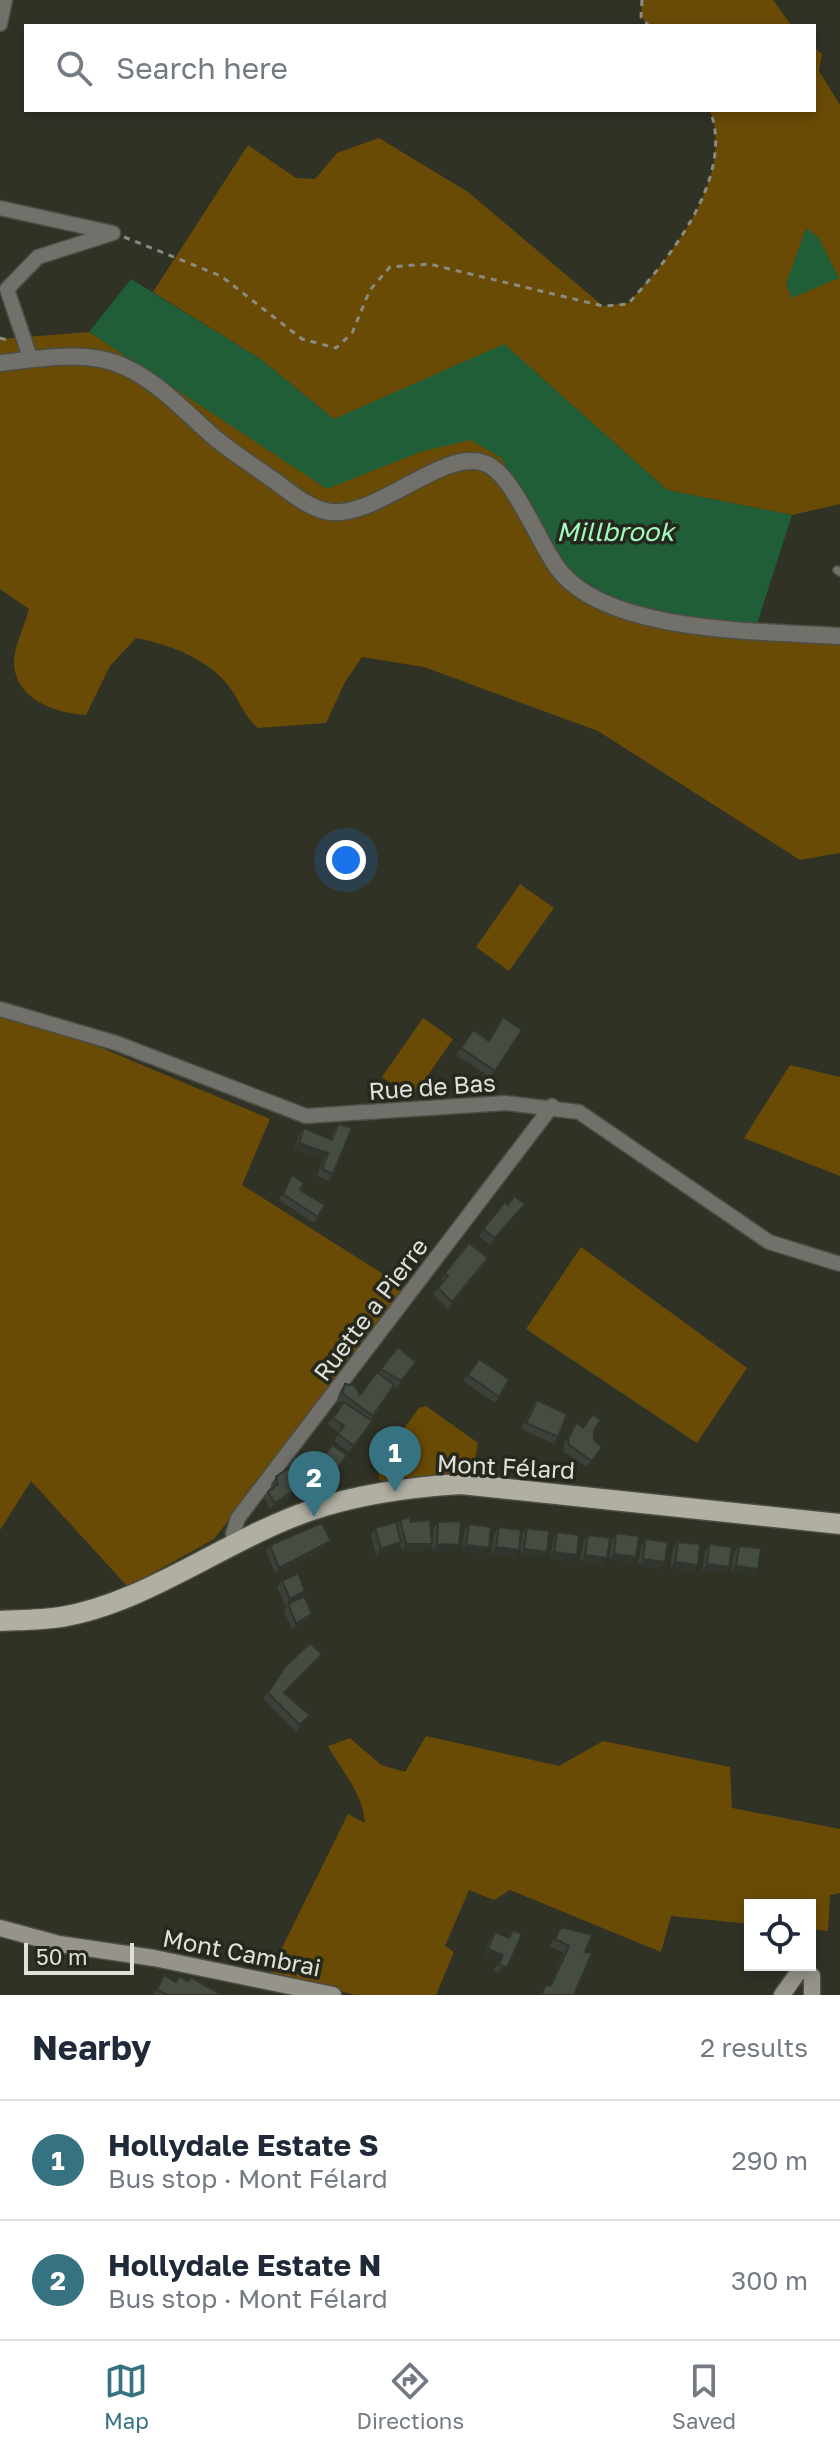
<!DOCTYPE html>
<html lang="en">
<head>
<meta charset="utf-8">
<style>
	body { margin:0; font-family:"Golos Text",sans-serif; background:#f6f6f7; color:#1f2937 }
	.controls { position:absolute; right:24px; bottom:24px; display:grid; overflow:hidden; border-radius:0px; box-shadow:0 4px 12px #0003 }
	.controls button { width:72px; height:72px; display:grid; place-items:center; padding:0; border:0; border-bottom:2px solid #e0e1e3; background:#fff; color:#1f2937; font:40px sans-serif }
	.scale { position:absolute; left:24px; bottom:20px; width:110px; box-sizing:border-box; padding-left:8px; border:4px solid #dfe1d9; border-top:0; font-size:22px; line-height:28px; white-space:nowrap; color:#dfe1d9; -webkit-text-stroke:6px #26281d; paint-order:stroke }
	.you { position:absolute; left:346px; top:860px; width:28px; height:28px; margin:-20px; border:6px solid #fff; border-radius:50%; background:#1a73e8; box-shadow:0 0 0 12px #1a73e833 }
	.badge { display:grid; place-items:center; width:52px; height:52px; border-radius:50%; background:#367280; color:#fff; font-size:26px; font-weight:700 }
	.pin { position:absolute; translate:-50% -66px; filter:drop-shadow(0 2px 4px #0008) }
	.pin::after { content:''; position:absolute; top:42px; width:28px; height:24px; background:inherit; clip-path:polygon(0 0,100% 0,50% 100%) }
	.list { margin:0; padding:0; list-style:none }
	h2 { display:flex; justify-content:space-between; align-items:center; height:104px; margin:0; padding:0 32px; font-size:34px }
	h2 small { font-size:26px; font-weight:400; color:#747a83 }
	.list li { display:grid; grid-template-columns:52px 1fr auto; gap:24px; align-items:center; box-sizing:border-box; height:120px; padding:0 32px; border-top:2px solid #e0e1e3 }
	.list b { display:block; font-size:30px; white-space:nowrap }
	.list p { margin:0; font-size:26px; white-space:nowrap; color:#747a83 }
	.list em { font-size:26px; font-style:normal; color:#747a83 }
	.icon { flex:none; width:44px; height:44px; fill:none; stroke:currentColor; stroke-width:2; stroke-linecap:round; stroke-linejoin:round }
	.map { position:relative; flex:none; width:840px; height:1995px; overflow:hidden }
	.search { position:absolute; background:#fff; box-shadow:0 4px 12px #0003; left:24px; right:24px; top:24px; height:88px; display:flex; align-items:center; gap:20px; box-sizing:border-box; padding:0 28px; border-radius:0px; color:#747a83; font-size:30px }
	.sheet { height:344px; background:#fff }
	nav { display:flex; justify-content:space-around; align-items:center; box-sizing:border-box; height:112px; border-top:2px solid #e0e1e3; background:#fff; font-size:22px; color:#747a83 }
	nav a { display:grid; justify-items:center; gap:4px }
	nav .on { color:#367280 }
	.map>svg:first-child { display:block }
</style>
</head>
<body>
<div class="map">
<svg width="840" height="1995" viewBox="0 0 840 1995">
	<rect width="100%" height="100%" fill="#303226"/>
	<g fill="#694b06">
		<path d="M642,0h131l19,26h-143l-8,-9z"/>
		<path d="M814,47l8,7 -3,17 21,34v399l-48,11 -125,-25 -161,-144 -172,73 -75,-61 -106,-66 95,-147 48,33 19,1 22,-26 42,-15 89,54 135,114 25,-3c43,-46 107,-126 82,-193h104z"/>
		<path d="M89,332l238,156 93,-36 49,-13 33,19 58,114 46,33 234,31v217l-40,7 -202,-129 -174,-64 -62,-10 -17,25 -19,41 -68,5c-13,-11 -16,-22 -25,-36 -21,-32 -61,-47 -97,-54l-26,28 -24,49c-29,-2 -69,-14 -72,-50 -1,-16 11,-40 15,-56l-29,-20v-250z"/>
		<path d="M520,884l34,24 -45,63 -33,-24z"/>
		<path d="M0,1017l97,29 173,73 -28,66 165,104 -193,250 -86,48 -97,-106 -31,49z"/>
		<path d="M423,1018l30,21 -41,59 -30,-21z"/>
		<path d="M790,1065l50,12v99l-96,-38z"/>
		<path d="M581,1247l166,121 -50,75 -171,-114z"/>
		<path d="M426,1406l52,37 -6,34 -85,8 -8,-6 -2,-14 42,-57z"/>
		<path d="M426,1736l133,30 44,-25 127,26 2,41 108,21v64l-10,2 -2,36 -18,-2v-24h-60v19l-79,-8 -10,36 -151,-62 -16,10 -25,-10 -24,56 9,6 -18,43h-81l-85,-23 78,-158 17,9c-2,-29 -22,-50 -37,-77l22,-8 31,27 24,7z"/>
	</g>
	<g fill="#1f5e36">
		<path d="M806,228l12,9 21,41 -47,20 -6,-14z"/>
		<path d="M131,279l128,79 75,61 170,-75 163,146 125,25 -36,112 -150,-22 -46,-33 -58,-114 -32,-18 -50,12 -93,37 -238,-157z"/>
	</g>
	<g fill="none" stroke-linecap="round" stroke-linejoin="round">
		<g stroke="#4c4e43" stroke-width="10">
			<path id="service" d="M837,570l3,2"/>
		</g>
		<g stroke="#4c4e43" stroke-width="17">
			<g id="minor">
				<path d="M0,24l5,-24"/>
				<path d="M0,208l113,25 -75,24 -31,32 24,71"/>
				<path d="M0,1009l116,34 190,73 200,-13 73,9 190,130 71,22"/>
				<path d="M235,1543l-2,-9 5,-16 314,-412"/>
			</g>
		</g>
		<g stroke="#4c4e43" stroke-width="19">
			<path id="tertiary" d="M0,363c39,-4 88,-14 125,4 35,16 61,46 90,71 17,14 36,26 54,39 18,12 40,33 62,35 49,4 111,-63 153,-49 29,9 55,82 75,107 50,64 206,61 281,66"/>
		</g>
		<g stroke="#4c4e43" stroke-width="19">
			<g id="secondary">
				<path d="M0,1928l59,16 95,14 179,37"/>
				<path d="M782,1995l17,-24 6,-2 7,7v19"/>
			</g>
		</g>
		<g stroke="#4c4e43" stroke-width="23">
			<path id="primary" d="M0,1621c20,-1 41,-1 61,-4 86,-14 167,-79 251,-107 47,-16 100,-23 149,-26l379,40"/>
		</g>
		<g stroke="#8a8c82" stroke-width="3" stroke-dasharray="6 6" stroke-linecap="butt">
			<path d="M642,0l-1,17 8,9"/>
			<path d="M124,237l97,39 81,63 34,9 16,-15 18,-43 20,-23 39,-3 174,42 25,-2c43,-47 107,-128 82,-194"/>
			<path d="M0,338l11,3"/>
		</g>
		<use href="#service" stroke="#71706a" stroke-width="7"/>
		<use href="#minor" stroke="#71706a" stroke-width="14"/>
		<use href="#tertiary" stroke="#71706a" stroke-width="16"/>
		<use href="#secondary" stroke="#95938a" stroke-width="16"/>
		<use href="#primary" stroke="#b1afa2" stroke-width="20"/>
	</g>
	<g fill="#3b4138">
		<path d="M473,1030l15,11 34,-11 -32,47 -34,-22z"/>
		<path d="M338,1124l-5,50 -4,7 -12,-5 6,-17 -29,-10 5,-14 5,-7 26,11 4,-9z"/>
		<path d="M292,1175l8,15 18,27 -4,6 -35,-23z"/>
		<path d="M505,1202l3,3 17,-1 -35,41 -11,-9z"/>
		<path d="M469,1243l15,22 -36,44 -15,-15 10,-12 -2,-2z"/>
		<path d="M398,1347l18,15 -20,26 -3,-2 -22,34 1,1 -23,31 -15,-11 5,-8 -11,-9 15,-20 -6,-4 3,-9 5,-7 15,11 19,-22z"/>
		<path d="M479,1359l20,38 -4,6 -32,-22z"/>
		<path d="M537,1400l21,37 -4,7 -33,-15 11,-23z"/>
		<path d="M577,1422l6,6 11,2v10l8,7 -15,20 -23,-15v-8z"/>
		<path d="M332,1445l15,10 -20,28 -15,-11z"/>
		<path d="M276,1477l34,3 -4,6 -36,23 -6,-11 8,-10 -1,-4z"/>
		<path d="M400,1520l10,2 17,28 -25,1 -2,-7 -3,5 -21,7 -5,-21 4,-7 21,-3z"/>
		<path d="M438,1522l17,29h-23l1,-22z"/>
		<path d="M469,1524l15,30 -22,-3 2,-20z"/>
		<path d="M499,1527l15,30 -23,-3 3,-20z"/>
		<path d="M527,1528l20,24 -5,6 -22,-3 2,-20z"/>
		<path d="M557,1532l20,23 -5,7 -22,-3 3,-20z"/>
		<path d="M616,1533l16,30 -23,-3 3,-20z"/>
		<path d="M588,1535l15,30 -23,-3 3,-20z"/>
		<path d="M645,1539l20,23 -4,7 -23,-3 3,-20z"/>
		<path d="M678,1542l20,23 -5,7 -23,-4 3,-20z"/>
		<path d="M709,1544l20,23 -4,7 -23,-3 3,-20z"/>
		<path d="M270,1545l56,2 -51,27 -9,-23z"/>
		<path d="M739,1546l19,23 -4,6 -23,-3 3,-20z"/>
		<path d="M282,1581l23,10 -5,6 -15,9 -8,-19z"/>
		<path d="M288,1604l24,10 -5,7 -15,8 -8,-18z"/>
		<path d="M322,1654l-5,6 -32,33 25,22 -14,17 -33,-33 22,-32z"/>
		<path d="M561,1927l24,25 -11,43h-34l5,-9 5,-1 14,-32 -14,-7z"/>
		<path d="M513,1930l-11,45 -5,-2 -3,-2 5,-10 -15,-6 6,-16 5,-7 13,5z"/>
		<path d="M164,1975l11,6 4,-5 39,19h-65z"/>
	</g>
	<g fill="#30352e">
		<path d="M299,1143l29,10 -5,6 -29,-10z"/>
		<path d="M310,1480l-4,6 -36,23 5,-6z"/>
		<path d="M331,1541l-5,6 -51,27 4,-6z"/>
		<path d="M401,1542l-4,7 -21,7 5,-7z"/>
		<path d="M406,1544h26l-5,6 -25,1z"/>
		<path d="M437,1544l22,1 -4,6h-23z"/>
		<path d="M466,1545l23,3 -5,6 -22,-3z"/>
		<path d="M496,1547l23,3 -5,7 -23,-3z"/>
		<path d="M524,1549l23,3 -5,6 -22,-3z"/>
		<path d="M554,1552l23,3 -5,7 -22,-3z"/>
		<path d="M614,1554l22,3 -4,6 -23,-3z"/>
		<path d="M585,1555l22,3 -4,7 -23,-3z"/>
		<path d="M643,1559l22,3 -4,7 -23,-3z"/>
		<path d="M675,1562l23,3 -5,7 -23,-4z"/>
		<path d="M707,1564l22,3 -4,7 -23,-3z"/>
		<path d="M736,1566l22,3 -4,6 -23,-3z"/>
		<path d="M305,1591l-5,6 -15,9 5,-7z"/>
		<path d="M312,1614l-5,7 -15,8 4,-6z"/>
		<path d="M322,1654l-5,6 -37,39 4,-6z"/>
		<path d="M488,1949l15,6 -4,6 -15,-6z"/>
		<path d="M502,1967l5,1 -5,7 -5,-2z"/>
	</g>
	<g fill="#454c41" stroke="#30352e" stroke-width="2">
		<path d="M503,1017l19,13 -27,41 -34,-23 12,-18 16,11z"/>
		<path d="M338,1124l14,4 -19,46 -11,-5 6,-16 -29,-10 5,-15 28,12z"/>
		<path d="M292,1175l12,8 -4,7 25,15 -7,12 -35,-23z"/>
		<path d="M514,1196l11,8 -30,34 -12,-9 22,-27 3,3z"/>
		<path d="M469,1243l19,15 -36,44 -14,-14 10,-12 -3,-3z"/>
		<path d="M398,1347l18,15 -15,19 -20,-12z"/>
		<path d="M479,1359l30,20 -10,18 -31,-22z"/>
		<path d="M377,1372l17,13 -21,31 -31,-23 3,-9 10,2 5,9z"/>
		<path d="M537,1400l30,14 -9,23 -32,-14z"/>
		<path d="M344,1402l28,19 -18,25 -16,-12 6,-8 -11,-8z"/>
		<path d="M593,1414l8,6 -7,10v10l8,7 -10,14 -23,-16 -1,-7 9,-16 6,6z"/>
		<path d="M332,1445l15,10 -16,22 -14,-11z"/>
		<path d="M297,1462l13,18 -35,23 -7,-11 10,-8 -2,-7z"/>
		<path d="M410,1517v5l20,-2 2,24h-26l-6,-24z"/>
		<path d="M461,1521l-2,24 -22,-1 1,-22z"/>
		<path d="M396,1522l5,20 -20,7 -6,-21z"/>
		<path d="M322,1523l9,18 -52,27 -9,-23z"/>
		<path d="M469,1524l22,3 -2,21 -23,-3z"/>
		<path d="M499,1527l22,3 -2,20 -23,-3z"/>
		<path d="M527,1528l22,3 -2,21 -23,-3z"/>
		<path d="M557,1532l22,3 -2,20 -23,-3z"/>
		<path d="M616,1533l23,3 -3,21 -22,-3z"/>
		<path d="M588,1535l22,3 -3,20 -22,-3z"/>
		<path d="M645,1539l23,3 -3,20 -22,-3z"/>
		<path d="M678,1542l22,2 -2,21 -23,-3z"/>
		<path d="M709,1544l23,3 -3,20 -22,-3z"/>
		<path d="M739,1546l22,2 -3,21 -22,-3z"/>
		<path d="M298,1573l7,18 -15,8 -8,-18z"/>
		<path d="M304,1596l8,18 -16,9 -8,-19z"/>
		<path d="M310,1643l12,11 -38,39 26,22 -10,10 -32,-32 17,-26z"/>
		<path d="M561,1927l31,8 -7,17 7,1 -18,42h-32l3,-9 6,-1 18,-39 -14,-7z"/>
		<path d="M513,1930l9,4 -15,34 -8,-3 4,-10 -15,-6 7,-17 14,6z"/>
		<path d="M164,1975l12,7 3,-6 9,5 2,-4 29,16 -1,2h-50l-11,-5z"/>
	</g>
	<g text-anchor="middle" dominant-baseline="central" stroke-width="7" stroke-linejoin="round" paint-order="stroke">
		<g font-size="24" fill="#dfe1d9" stroke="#26281d">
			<text transform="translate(432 1086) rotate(-4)">Rue de Bas</text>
			<text transform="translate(370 1309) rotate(-53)">Ruette a Pierre</text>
			<text transform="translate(506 1466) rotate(3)">Mont Félard</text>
			<text transform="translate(242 1952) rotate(11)">Mont Cambrai</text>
		</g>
		<g font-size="26" font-style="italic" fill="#a1fabb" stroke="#26281d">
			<text x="615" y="531">Millbrook</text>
		</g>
	</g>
</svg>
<div class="controls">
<button><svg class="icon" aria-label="locate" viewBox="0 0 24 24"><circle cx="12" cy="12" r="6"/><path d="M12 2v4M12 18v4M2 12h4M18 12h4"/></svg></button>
</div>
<div class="scale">50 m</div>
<div class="you"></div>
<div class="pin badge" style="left:395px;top:1492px">1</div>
<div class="pin badge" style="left:314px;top:1517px">2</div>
<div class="search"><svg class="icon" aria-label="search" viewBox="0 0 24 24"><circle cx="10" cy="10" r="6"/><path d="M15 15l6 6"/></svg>Search here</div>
</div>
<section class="sheet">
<h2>Nearby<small>2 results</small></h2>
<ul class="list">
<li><span class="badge">1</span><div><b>Hollydale Estate S</b><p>Bus stop · Mont Félard</p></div><em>290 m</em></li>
<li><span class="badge">2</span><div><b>Hollydale Estate N</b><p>Bus stop · Mont Félard</p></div><em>300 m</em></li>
</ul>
</section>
<nav>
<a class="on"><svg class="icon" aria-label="map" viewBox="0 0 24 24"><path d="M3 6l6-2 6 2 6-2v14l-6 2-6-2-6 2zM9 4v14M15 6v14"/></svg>Map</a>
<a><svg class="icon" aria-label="directions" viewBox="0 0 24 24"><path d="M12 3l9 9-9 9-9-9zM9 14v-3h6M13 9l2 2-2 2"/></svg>Directions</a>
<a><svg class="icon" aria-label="saved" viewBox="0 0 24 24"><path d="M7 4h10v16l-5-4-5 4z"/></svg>Saved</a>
</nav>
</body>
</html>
